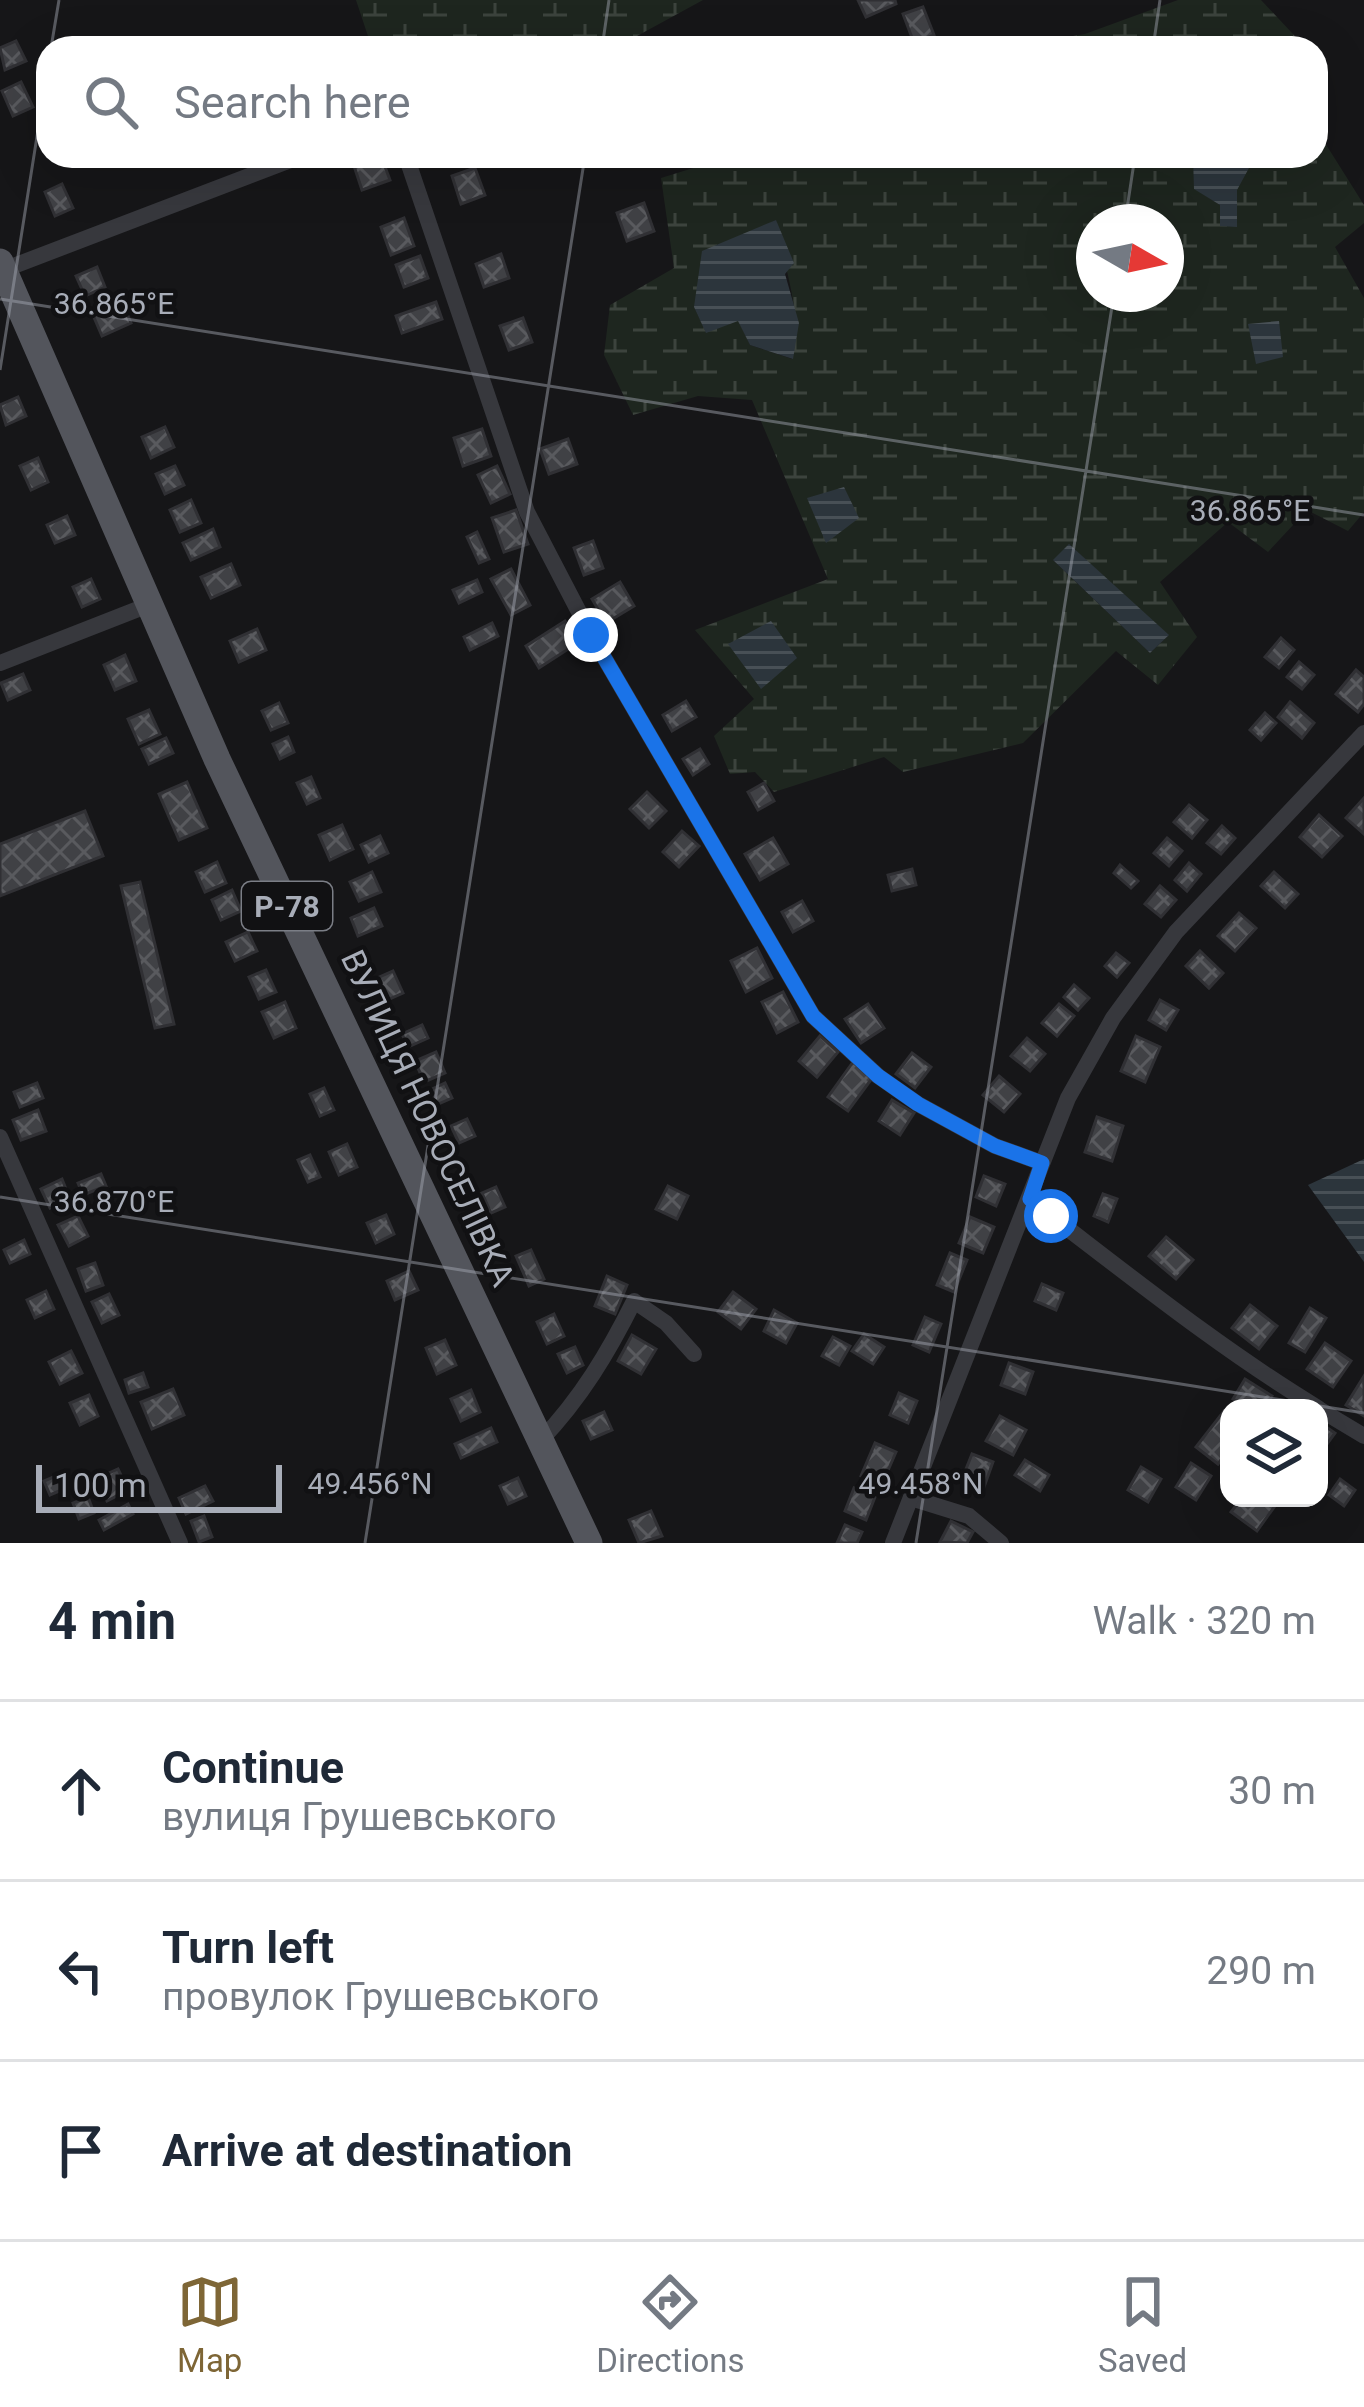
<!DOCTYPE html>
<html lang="en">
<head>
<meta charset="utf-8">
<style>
	body { margin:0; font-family:Roboto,sans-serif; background:#f6f6f7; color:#1f2937 }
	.controls { position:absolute; right:36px; bottom:36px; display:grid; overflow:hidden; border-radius:24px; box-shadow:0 12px 48px #0002 }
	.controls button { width:108px; height:108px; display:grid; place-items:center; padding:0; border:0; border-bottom:3px solid #e0e1e3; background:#fff; color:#1f2937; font:60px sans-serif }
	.compass { position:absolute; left:1076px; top:204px; width:108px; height:108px; border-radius:50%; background:#fff; box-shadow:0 12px 48px #0002; rotate:99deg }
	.scale { position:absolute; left:36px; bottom:30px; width:246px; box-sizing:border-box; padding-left:12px; border:6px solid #a8adb8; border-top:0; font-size:33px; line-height:42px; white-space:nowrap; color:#a8adb8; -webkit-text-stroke:9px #111113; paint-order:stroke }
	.stop { position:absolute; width:36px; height:36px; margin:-27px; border:9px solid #1a73e8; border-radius:50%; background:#fff }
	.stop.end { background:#1a73e8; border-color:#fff; box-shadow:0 3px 12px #0008 }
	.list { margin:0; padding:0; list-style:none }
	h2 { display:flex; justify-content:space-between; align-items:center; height:156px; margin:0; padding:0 48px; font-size:51px }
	h2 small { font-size:39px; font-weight:400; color:#747a83 }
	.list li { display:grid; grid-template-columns:78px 1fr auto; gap:36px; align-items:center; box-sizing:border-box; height:180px; padding:0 48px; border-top:3px solid #e0e1e3 }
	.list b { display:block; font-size:45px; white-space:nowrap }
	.list p { margin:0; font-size:39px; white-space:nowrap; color:#747a83 }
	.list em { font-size:39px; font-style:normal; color:#747a83 }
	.icon { flex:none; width:66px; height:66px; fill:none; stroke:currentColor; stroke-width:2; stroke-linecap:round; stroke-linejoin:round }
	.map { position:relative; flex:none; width:1364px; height:1543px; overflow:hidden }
	.search { position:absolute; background:#fff; box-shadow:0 12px 48px #0002; left:36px; right:36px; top:36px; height:132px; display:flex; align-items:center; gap:30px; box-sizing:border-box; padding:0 42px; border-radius:36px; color:#747a83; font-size:45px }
	.sheet { height:696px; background:#fff }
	nav { display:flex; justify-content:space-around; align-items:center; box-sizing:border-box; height:168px; border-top:3px solid #e0e1e3; background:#fff; font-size:33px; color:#747a83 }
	nav a { display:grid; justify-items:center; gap:6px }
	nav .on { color:#7e6636 }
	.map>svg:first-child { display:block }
</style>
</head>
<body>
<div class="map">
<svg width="1364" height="1543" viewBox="0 0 1364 1543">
	<defs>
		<pattern id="wetland-marsh" width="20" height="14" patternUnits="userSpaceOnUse" patternTransform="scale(3)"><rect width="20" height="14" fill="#1e261f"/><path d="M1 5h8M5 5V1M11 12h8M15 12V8" fill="none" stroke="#3c433d"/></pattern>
		<pattern id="water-rules" width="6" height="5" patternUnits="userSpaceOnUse" patternTransform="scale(3)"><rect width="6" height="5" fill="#2c353c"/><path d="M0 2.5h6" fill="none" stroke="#485056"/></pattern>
		<pattern id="building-cross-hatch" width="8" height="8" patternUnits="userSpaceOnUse" patternTransform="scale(3)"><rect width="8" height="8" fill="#404145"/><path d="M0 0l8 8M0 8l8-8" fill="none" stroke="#595a5e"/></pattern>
	</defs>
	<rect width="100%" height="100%" fill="#161618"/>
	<g fill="url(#wetland-marsh)" fill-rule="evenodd">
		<path d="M356,0h347l-88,48h-243z"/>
		<path d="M1178,0h83l45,48h-275l6,-6 48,-8z"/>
		<path d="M1316,83l9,60 39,62v18l-29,24 29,51v214l-16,19 -41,-21 -39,42 -40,-30 -68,60 37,55 -39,48 -42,-34 -93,92 -120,29 -19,-15 -110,35 -19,-20 -25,2 -16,-38 40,-37 -59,-69 133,-51 -76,-179 -54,-4 -65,19 -29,-60 6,-50 64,-37 -13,-90 71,-22h461l2,33 25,16 17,21 -1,-36 12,-22 -14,-12h82zM776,220c7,46 28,94 16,139l-42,-14 -12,-25 -32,12 -12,-25 64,-78zM1094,222h72v72h-72zM1070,545l98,91 -18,17 -96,-92z"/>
	</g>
	<g fill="url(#water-rules)">
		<path d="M1193,156h41l15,12 -12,22v37l-17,-1v-21l-26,-16z"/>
		<path d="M776,220l18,43 -9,11 14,49 -6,36 -43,-14 -12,-24 -32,12 -12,-26 8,-56z"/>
		<path d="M1279,321l4,36 -27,7 -8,-40z"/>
		<path d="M844,487l15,31 -33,25 -19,-45z"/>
		<path d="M1069,544l100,91 -19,18 -97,-93z"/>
		<path d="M771,621l26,37 -36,31 -33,-45z"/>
		<path d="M1364,1159v103l-56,-77z"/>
	</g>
	<g fill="url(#building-cross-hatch)" stroke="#303034" stroke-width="3">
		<path d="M858,0h37l1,4 -30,13z"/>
		<path d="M923,7l11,28 -20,8 -11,-29z"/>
		<path d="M16,41l10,20 -21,9 -5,-22z"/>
		<path d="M21,82l12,25 -20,9 -11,-25z"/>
		<path d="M364,156h17l9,24 -28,10 -10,-30z"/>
		<path d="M475,168l10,27 -24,9 -9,-28z"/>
		<path d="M62,184l11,24 -18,8 -10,-24z"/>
		<path d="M644,203l10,28 -27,10 -10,-28z"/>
		<path d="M404,218l10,28 -23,9 -10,-28z"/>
		<path d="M501,254l8,24 -25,9 -8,-23z"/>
		<path d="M420,256l8,22 -24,9 -8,-22z"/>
		<path d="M97,267l8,20 -20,9 -9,-20z"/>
		<path d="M122,302l9,21 -29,13 -9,-21z"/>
		<path d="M436,302l6,17 -40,14 -6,-17z"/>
		<path d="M523,318l9,24 -23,8 -9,-24z"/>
		<path d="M18,397l8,19 -20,9 -6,-20z"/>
		<path d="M165,427l9,20 -23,11 -9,-21z"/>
		<path d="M482,429l9,27 -28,10 -9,-28z"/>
		<path d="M568,439l9,25 -28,10 -9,-25z"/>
		<path d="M38,458l10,24 -17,8 -11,-24z"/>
		<path d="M175,466l9,19 -19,9 -9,-20z"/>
		<path d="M497,466l13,28 -19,9 -13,-28z"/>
		<path d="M191,500l10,23 -21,9 -10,-22z"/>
		<path d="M516,510l12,34 -24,8 -12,-34z"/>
		<path d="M67,516l8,19 -20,8 -8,-18z"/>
		<path d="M213,529l7,18 -29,13 -8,-17z"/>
		<path d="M477,532l12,27 -10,4 -12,-26z"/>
		<path d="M593,541l10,27 -19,7 -10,-27z"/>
		<path d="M231,564l9,21 -29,13 -10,-21z"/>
		<path d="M511,569l19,36 -19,10 -20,-36z"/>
		<path d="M91,579l9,20 -18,8 -9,-20z"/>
		<path d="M477,580l5,12 -23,11 -6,-13z"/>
		<path d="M620,582l14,24 -28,17 -14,-24z"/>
		<path d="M565,621l14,21 -40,26 -13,-22z"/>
		<path d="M492,623l6,13 -28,14 -6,-13z"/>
		<path d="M257,629l9,21 -27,12 -9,-21z"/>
		<path d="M1281,638l13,12 -15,18 -14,-11z"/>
		<path d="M125,655l11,26 -21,9 -11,-25z"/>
		<path d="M1299,662l15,13 -12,14 -15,-12z"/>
		<path d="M1356,670l8,7v27l-6,8 -22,-18z"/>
		<path d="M23,674l7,16 -22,10 -7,-17z"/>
		<path d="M686,701l10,16 -24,14 -9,-16z"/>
		<path d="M1290,702l24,21 -12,15 -24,-21z"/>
		<path d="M279,703l9,20 -17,7 -9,-19z"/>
		<path d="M149,710l11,24 -21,10 -11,-25z"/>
		<path d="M1265,713l11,10 -15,17 -11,-10z"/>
		<path d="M288,737l6,15 -14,7 -7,-15z"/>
		<path d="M166,738l7,15 -24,11 -7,-15z"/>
		<path d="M700,749l9,15 -16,11 -10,-16z"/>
		<path d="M311,777l9,21 -13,6 -10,-21z"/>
		<path d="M187,782l20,46 -28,12 -20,-46z"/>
		<path d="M764,783l10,18 -16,9 -10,-18z"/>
		<path d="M647,792l19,19 -17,17 -19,-19z"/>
		<path d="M1364,798v36l-18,-16z"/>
		<path d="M1189,805l18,15 -15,18 -18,-16z"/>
		<path d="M85,811l18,45 -103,40v-52z"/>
		<path d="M1319,815l23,21 -20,21 -22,-20z"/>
		<path d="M342,825l11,24 -23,11 -11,-25z"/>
		<path d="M1222,826l13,12 -14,16 -14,-11z"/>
		<path d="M682,831l17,15 -20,21 -16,-15z"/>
		<path d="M380,836l8,17 -19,9 -8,-17z"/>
		<path d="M773,838l15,26 -28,16 -15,-26z"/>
		<path d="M1167,838l15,13 -13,15 -15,-13z"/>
		<path d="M217,862l9,21 -21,9 -9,-20z"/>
		<path d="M1189,863l12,11 -14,17 -12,-11z"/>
		<path d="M1120,865l18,16 -7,7 -17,-15z"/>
		<path d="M912,869l4,16 -24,6 -4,-16z"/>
		<path d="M372,872l9,20 -22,9 -9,-19z"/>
		<path d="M1274,872l24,22 -13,14 -24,-22z"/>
		<path d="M140,882l34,142 -19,4 -34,-142z"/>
		<path d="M1160,886l16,14 -15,17 -16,-13z"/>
		<path d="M232,890l9,21 -20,9 -9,-20z"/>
		<path d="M802,901l11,20 -20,11 -11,-20z"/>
		<path d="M374,908l8,18 -24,10 -7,-18z"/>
		<path d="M1239,913l17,15 -21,23 -17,-15z"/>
		<path d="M248,932l9,19 -22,10 -9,-19z"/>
		<path d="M757,948l15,30 -26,14 -15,-31z"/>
		<path d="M1200,951l23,22 -14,15 -23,-22z"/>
		<path d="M1116,953l13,10 -12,14 -12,-11z"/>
		<path d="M266,970l10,22 -17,7 -10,-22z"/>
		<path d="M393,971l10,22 -18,8 -10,-22z"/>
		<path d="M1074,985l15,13 -11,12 -14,-13z"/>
		<path d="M783,992l15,30 -21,11 -15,-31z"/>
		<path d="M1160,1000l18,10 -12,20 -17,-10z"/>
		<path d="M285,1002l11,26 -22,10 -12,-26z"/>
		<path d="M868,1004l16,24 -23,15 -16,-24z"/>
		<path d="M1059,1004l15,12 -17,20 -15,-13z"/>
		<path d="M422,1025l6,13 -20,9 -6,-13z"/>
		<path d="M820,1036l18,16 -21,25 -18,-16z"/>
		<path d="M1136,1036l24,11 -15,35 -24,-11z"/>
		<path d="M1027,1038l18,16 -15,17 -19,-15z"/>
		<path d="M436,1052l9,21 -21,9 -9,-21z"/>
		<path d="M912,1053l19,14 -16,21 -19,-14z"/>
		<path d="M853,1062l20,15 -25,34 -20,-14z"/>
		<path d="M999,1076l21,18 -16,18 -21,-17z"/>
		<path d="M37,1083l6,15 -23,9 -6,-15z"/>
		<path d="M445,1083l7,15 -16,7 -6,-15z"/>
		<path d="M324,1088l10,22 -14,6 -10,-22z"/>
		<path d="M892,1100l22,13 -14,22 -21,-14z"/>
		<path d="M38,1110l8,21 -25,9 -8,-20z"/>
		<path d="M1097,1117l26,9 -11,35 -27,-9z"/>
		<path d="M467,1119l8,17 -16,7 -8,-17z"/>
		<path d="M347,1144l10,23 -18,8 -10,-23z"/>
		<path d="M310,1155l10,22 -12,5 -10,-22z"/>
		<path d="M101,1174l5,12 -23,9 -5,-12z"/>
		<path d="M984,1176l21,8 -9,22 -20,-9z"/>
		<path d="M62,1179l8,20 -20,9 -9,-19z"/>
		<path d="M668,1186l20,10 -11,23 -21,-10z"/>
		<path d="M496,1187l9,20 -14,6 -9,-20z"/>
		<path d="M1103,1194l14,5 -9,23 -14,-6z"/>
		<path d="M386,1215l8,19 -18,9 -9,-20z"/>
		<path d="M78,1216l10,20 -19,10 -11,-21z"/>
		<path d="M970,1217l24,10 -11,26 -24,-10z"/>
		<path d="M1166,1237l27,23 -17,19 -27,-23z"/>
		<path d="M24,1240l6,14 -20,9 -6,-13z"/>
		<path d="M531,1250l13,29 -15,7 -13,-30z"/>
		<path d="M950,1253l17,7 -13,32 -17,-7z"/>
		<path d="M95,1263l8,22 -17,6 -8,-22z"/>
		<path d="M409,1271l9,19 -23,10 -8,-19z"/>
		<path d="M607,1276l20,9 -12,29 -20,-8z"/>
		<path d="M1042,1284l21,9 -7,17 -21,-9z"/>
		<path d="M46,1291l8,18 -19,9 -8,-18z"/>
		<path d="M733,1292l23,17 -15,20 -23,-17z"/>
		<path d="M109,1294l10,21 -17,8 -10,-21z"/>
		<path d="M1250,1305l27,21 -18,23 -27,-21z"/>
		<path d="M1310,1308l16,10 -21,34 -16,-9z"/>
		<path d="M774,1310l23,13 -11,20 -22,-12z"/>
		<path d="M554,1314l10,22 -17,8 -10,-22z"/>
		<path d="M925,1317l16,7 -12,28 -16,-7z"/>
		<path d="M864,1334l20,13 -11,17 -21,-13z"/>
		<path d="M632,1335l24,14 -15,25 -23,-13z"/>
		<path d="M833,1337l17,9 -11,19 -17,-9z"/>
		<path d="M445,1340l11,25 -19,9 -11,-26z"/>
		<path d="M1325,1343l26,18 -18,26 -26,-18z"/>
		<path d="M575,1347l8,18 -16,8 -9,-19z"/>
		<path d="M71,1351l11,22 -22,11 -11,-22z"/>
		<path d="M1009,1363l24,9 -8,22 -24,-9z"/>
		<path d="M143,1373l5,14 -19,6 -4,-13z"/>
		<path d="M1364,1376v40l-18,-11z"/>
		<path d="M1245,1379l27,17 -8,12h-17l-14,-9z"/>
		<path d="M173,1389l11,26 -32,14 -11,-27z"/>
		<path d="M471,1390l9,22 -19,9 -10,-22z"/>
		<path d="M899,1393l18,8 -9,22 -18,-8z"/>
		<path d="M89,1395l9,21 -18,9 -10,-22z"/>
		<path d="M1224,1411l5,5v33l-11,15 -22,-17z"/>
		<path d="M604,1412l8,18 -21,9 -8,-18z"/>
		<path d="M1000,1416l26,14 -13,25 -27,-14z"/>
		<path d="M1319,1422l16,11 -16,22z"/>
		<path d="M491,1428l6,14 -36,16 -6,-14z"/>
		<path d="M875,1443l21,9 -14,32 -21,-8z"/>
		<path d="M972,1454l21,8 -9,25 -22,-8z"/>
		<path d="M1025,1460l24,15 -9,16 -25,-16z"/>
		<path d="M1191,1463l20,13 -15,24 -20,-13z"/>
		<path d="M1141,1467l20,12 -13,23 -20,-12z"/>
		<path d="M118,1469l10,21 -21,11 -11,-22z"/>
		<path d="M65,1472l6,14 -21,9 -6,-14z"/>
		<path d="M518,1478l8,18 -18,8 -8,-18z"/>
		<path d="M1340,1479l15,11 -11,16 -15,-11z"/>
		<path d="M205,1486l8,15 -27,13 -7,-16z"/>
		<path d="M854,1488l21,9 -9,23 -21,-9z"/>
		<path d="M88,1497l6,16 -15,6 -6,-16z"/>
		<path d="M1242,1498h28l7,5 -20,28 -26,-19z"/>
		<path d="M128,1504l5,10 -29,16 -5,-10z"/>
		<path d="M651,1511l11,25 -23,7 -10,-23z"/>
		<path d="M204,1516l8,21 -13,5 -8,-21z"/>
		<path d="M951,1521l22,11 -6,11 -27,-1z"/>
		<path d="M845,1525l17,7 -5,11h-20z"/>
	</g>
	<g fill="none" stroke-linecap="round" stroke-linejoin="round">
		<g stroke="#37383d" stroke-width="16">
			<path d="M406,156l121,356 64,123 222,381 65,60 40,28 77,42 47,17"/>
			<path d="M3,270l298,-114"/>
			<path d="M0,663l151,-59"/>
			<path d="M0,1137l180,406"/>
			<path d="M1029,1199c95,72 187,147 289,209"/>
			<path d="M1319,1409l45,27"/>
			<path d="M541,1440c40,-42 67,-87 93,-139l32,22 28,31"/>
			<path d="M911,1498l58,18 32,27"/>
			<path d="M893,1543l175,-445 45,-80 63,-86 188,-199"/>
		</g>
		<path stroke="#53555c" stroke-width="27" d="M0,262l217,497 372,784"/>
	</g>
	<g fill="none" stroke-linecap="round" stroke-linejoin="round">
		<path stroke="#1a73e8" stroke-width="15" d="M591,635l222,381 65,60 40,28 77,42 47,17 -12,36 21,17"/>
	</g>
	<path fill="none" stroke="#a8adb8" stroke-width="3" stroke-opacity="0.45" d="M51,48l8,-48M602,48l7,-48M1153,48l7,-48M1125,222l10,-66M0,299l1364,216M0,370l48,-303M0,1197l1364,216M365,1543l220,-1387M916,1543l198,-1249"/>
	<g text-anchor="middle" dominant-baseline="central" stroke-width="9" stroke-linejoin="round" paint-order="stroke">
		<rect fill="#111113" stroke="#7b7e86" stroke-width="3" x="242" y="882" width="90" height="48" rx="9"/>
		<g font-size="30" font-weight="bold" fill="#a8adb8">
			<text x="287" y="906">Р-78</text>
		</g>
		<g font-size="33" fill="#a8adb8" stroke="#111113">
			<text transform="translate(428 1118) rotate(65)">ВУЛИЦЯ НОВОСЕЛІВКА</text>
		</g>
	</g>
	<g font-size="30" text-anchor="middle" fill="#a8adb8" stroke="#111113" stroke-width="9" stroke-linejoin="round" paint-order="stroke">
		<text x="114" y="314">36.865°E</text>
		<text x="1250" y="521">36.865°E</text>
		<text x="114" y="1212">36.870°E</text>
		<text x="370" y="1494">49.456°N</text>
		<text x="921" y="1494">49.458°N</text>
	</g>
</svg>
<div class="controls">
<button><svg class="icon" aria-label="layers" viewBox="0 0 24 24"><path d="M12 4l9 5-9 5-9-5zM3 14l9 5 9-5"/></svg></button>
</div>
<svg class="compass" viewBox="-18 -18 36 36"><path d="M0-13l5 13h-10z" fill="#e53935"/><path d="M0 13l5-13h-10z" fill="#747a83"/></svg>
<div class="scale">100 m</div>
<div class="stop" style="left:1051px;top:1216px"></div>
<div class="stop end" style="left:591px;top:635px"></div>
<div class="search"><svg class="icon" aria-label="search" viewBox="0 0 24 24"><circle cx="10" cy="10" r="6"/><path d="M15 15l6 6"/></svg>Search here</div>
</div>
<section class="sheet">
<h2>4 min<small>Walk · 320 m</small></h2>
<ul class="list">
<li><svg class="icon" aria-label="ahead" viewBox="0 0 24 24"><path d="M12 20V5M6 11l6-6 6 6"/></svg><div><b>Continue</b><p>вулиця Грушевського</p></div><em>30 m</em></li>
<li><svg class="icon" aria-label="left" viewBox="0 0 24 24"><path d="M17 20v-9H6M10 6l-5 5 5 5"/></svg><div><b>Turn left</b><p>провулок Грушевського</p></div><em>290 m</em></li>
<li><svg class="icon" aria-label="arrive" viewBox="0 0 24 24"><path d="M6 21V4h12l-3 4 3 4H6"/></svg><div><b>Arrive at destination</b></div></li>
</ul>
</section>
<nav>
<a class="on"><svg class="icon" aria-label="map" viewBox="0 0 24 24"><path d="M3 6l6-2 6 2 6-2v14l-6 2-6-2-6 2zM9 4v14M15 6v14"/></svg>Map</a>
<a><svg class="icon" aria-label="directions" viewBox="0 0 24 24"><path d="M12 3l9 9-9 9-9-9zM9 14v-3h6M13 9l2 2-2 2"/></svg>Directions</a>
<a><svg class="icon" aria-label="saved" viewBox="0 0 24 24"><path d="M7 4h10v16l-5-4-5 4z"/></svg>Saved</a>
</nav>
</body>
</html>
